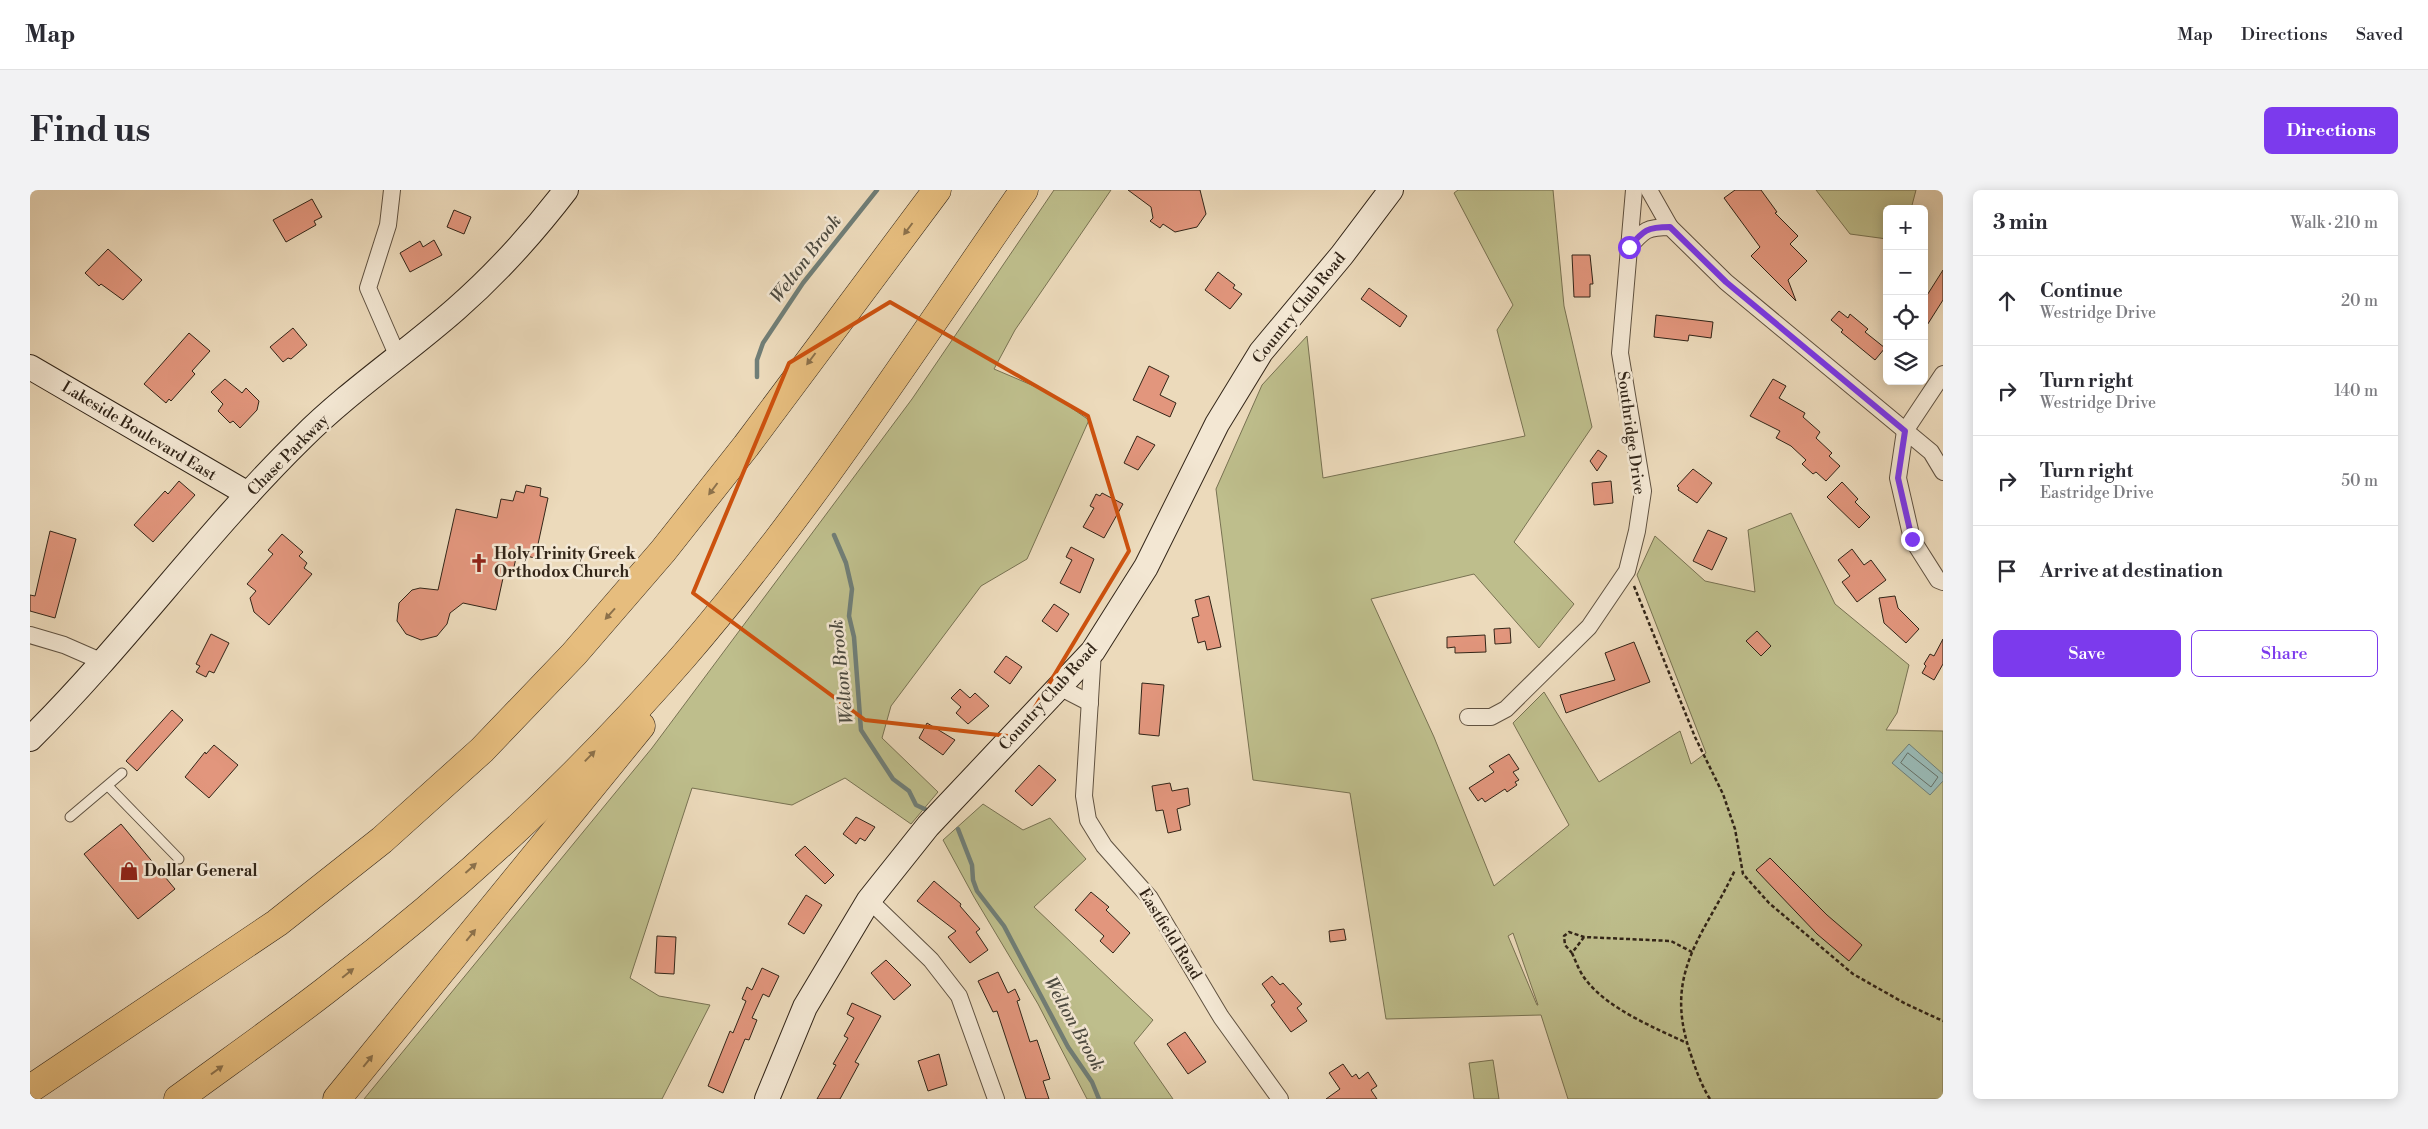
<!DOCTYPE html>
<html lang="en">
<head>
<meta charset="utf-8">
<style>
	body { margin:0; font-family:"Libre Bodoni",serif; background:#f2f2f3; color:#2b2b33 }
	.controls { position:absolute; right:15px; top:15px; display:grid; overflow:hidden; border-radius:8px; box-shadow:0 2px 12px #0003 }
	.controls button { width:45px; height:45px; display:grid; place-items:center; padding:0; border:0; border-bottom:1px solid #e1e1e2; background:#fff; color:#2b2b33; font:25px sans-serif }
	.stop { position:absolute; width:15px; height:15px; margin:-11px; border:4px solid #7c3aed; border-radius:50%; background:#fff }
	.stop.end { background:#7c3aed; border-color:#fff; box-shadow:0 1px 5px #0008 }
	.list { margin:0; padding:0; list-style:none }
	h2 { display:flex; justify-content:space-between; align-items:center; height:65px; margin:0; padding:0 20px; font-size:21px }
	h2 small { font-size:16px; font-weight:400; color:#7c7c81 }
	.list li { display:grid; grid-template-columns:32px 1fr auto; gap:15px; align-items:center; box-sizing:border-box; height:90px; padding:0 20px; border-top:1px solid #e1e1e2 }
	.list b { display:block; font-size:19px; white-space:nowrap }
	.list p { margin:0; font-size:16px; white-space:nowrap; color:#7c7c81 }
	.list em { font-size:16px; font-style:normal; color:#7c7c81 }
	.actions { display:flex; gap:10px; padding:15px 20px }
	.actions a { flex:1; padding:11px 0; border:1px solid #7c3aed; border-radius:8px; text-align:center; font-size:18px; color:#7c3aed }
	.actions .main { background:#7c3aed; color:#fff }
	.icon { flex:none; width:28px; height:28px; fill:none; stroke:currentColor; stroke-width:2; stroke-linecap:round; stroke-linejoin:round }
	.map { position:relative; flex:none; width:1913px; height:909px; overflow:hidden; border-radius:8px }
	header { display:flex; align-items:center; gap:30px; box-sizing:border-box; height:70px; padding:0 25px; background:#fff; border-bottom:1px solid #e1e1e2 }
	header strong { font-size:24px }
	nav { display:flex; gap:28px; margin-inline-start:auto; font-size:18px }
	.intro { display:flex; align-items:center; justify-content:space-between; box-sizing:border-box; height:120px; padding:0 30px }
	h1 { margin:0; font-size:35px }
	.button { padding:12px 22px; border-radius:8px; background:#7c3aed; color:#fff; font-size:18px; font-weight:700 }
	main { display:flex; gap:30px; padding:0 30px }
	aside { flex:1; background:#fff; border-radius:8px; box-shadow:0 2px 12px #0003 }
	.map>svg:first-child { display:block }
</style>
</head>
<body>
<header>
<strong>Map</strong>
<nav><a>Map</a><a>Directions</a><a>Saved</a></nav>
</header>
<div class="intro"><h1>Find us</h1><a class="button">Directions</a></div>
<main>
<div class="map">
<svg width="1913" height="909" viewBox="0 0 1913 909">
	<rect width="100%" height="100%" fill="#ecdabb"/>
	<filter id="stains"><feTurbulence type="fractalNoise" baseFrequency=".004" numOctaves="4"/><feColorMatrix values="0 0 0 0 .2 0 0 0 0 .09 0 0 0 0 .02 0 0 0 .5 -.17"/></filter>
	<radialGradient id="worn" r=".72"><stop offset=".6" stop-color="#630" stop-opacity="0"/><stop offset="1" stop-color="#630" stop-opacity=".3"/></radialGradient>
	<g fill="#bebe8c" stroke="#787252" fill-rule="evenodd">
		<path d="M1024,0h57l-96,140 -21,39 54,23 41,28 -62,139 -46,27 -90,120 -9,32 56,54 -27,32 -66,-46 -53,27 -100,-17 -62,190 29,18 51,9 -48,94h-298l288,-351 260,-349z"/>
		<path d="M1428,0h95l11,116 28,121 -78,115 60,62 -35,44 -65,-74 -103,25 63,138 60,149 75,-61 -56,-102 31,-31 55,90 81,-51 11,33 15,-11 -69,-178 18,-39 50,45 50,11 -7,-62 43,-17 44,91 74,61 -12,48 -11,17 57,1v368h-375l-27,-84 -155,4 -36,-226 -97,-13 -37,-291 46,-104 45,-49 16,142 202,-42 -28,-106 16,-25 -59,-112zM1483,743l25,72h-1l-29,-69z"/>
		<path d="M1786,0h100l-5,19h-24v30l-37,-5z"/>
		<path d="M953,614l40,26 27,-12 36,41 -52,48 119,113 -19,23 39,56h-86l-49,-95 -64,-107 -31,-57z"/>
		<path d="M1463,870l6,39h-25l-5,-36z"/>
	</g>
	<path fill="#9abab6" stroke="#707e77" d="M1879,554l34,30v7l-13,14 -38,-32z"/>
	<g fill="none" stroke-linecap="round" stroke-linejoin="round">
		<path stroke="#667067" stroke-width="1" d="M1878,563l30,24 -7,10 -30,-24z"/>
		<g stroke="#707e77" stroke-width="4.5">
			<path d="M727,187v-17l6,-17 40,-60 74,-93"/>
			<path d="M804,345l12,28 6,26 -3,27 5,21 7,93 32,49 16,12 7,14 15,7"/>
			<path d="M928,639l14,36 1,15 4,11 27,35 64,121 24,35 7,17"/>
		</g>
	</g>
	<g fill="#e2967d" stroke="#322518">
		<path d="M1098,0h72l6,24 -9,13 -22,5 -12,-8 -3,4 -10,-7 3,-3 -2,-11z"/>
		<path d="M1705,0h26l16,22 -2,1 23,23 -8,8 17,17 -19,19 8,21 -45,-45 9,-9 -36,-49z"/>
		<path d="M282,9l10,18 -8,4 2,4 -30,17 -13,-22z"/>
		<path d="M424,20l17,7 -7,17 -17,-7z"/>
		<path d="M404,50l8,15 -32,17 -10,-19 20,-12 3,6z"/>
		<path d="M78,59l34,31 -19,20 -22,-16 -2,2 -14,-13z"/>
		<path d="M1542,65h18l3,29h-3v13h-16z"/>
		<path d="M1913,80v30l-19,30v-30z"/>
		<path d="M1188,82l17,13 -2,3 9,6 -12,15 -25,-19z"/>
		<path d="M1339,98l38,28 -7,11 -39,-28z"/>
		<path d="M1809,121l9,7 2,-4 18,15 -3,3 20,16 -10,12 -34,-28 2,-2 -12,-10z"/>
		<path d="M1626,125l57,7 -2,16 -22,-3 -1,6 -34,-4z"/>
		<path d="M263,138l14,17 -16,14 -3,-1 -5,4 -13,-15z"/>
		<path d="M159,143l21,18 -18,20 3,3 -24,27 -2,-2 -3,4 -22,-19z"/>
		<path d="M1119,176l20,10 -9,19 16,8 -6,14 -37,-17z"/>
		<path d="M195,189l17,14 4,-5 13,13 -2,9 -17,18 -7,-7 -3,2 -12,-12 5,-7 -12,-12z"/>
		<path d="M1743,189l13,7 -7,12 26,15 -2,4 17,15 -4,6 16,15 -3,3 11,10 -14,15 -10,-9 -3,2 -11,-10 4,-4 -15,-14 -15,-8 4,-7 -30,-15z"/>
		<path d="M1107,246l18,9 -17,25 -14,-7z"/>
		<path d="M1568,260l9,6 -10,15 -7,-10z"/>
		<path d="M1663,279l19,14 -15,20 -19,-13 1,-2 -2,-2z"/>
		<path d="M149,291l16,14 -42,47 -19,-17 31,-34 3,3z"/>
		<path d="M1581,291l2,22 -19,2 -2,-22z"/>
		<path d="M1812,292l16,17 -3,3 15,15 -11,11 -32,-31z"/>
		<path d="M496,295l15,3 -1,8 8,2 -13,60 -18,-4 -4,17 -8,-2 -9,41 -33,-7 -13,10 -3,11 -10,12 -16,4 -15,-6 -9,-13 2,-18 13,-13 8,-2 18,2 18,-81 41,9 4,-19 12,2 3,-10 8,2z"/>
		<path d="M1072,303l21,11 -19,34 -21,-11 11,-19 -4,-2 6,-12 4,2z"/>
		<path d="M1678,340l19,8 -15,32 -19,-9z"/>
		<path d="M20,341l26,8 -21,79 -25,-7v-16l5,1z"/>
		<path d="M252,344l21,18 -4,4 8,7 -3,5 8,6 -43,51 -15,-13 -4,-14 6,-7 -9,-7 26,-30 -5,-4z"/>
		<path d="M1041,357l23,12 -14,34 -20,-10 12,-23 -6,-3z"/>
		<path d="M1822,359l12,16 7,-5 15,20 -29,22 -15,-20 8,-6 -12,-16z"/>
		<path d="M1179,406l12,51 -14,3 -2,-9 -7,2 -6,-25 7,-2 -4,-16z"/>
		<path d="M1865,406l3,12 21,21 -13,14 -22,-20 -5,-25z"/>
		<path d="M1024,414l15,10 -12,18 -15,-11z"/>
		<path d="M1480,438l1,15 -16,1 -1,-15z"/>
		<path d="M1727,441l14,15 -10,10 -15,-15z"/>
		<path d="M181,444l18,9 -15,30 -5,-2 -3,6 -10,-5 4,-6 -4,-2z"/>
		<path d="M1455,445l1,17 -31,1v-6l-8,1v-11z"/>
		<path d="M1913,449v25l-9,16 -12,-7 4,-7 -2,-2 6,-10 4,2z"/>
		<path d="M1604,452l16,40 -84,31 -6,-18 55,-15 -10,-27z"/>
		<path d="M976,466l16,11 -12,17 -16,-12z"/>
		<path d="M1112,493l22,2 -5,51 -20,-2z"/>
		<path d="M930,499l10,9 5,-5 14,13 -21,18 -12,-11 5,-6 -10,-9z"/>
		<path d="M142,520l11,10 -46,51 -11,-10z"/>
		<path d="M897,533l28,17 -12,15 -24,-17z"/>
		<path d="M184,555l24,20 -29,33 -24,-21 20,-25 1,2z"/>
		<path d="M1479,564l10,15 -6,3 6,8 -4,2 2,3 -10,7 -2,-3 -20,13 -3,-4 -4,3 -9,-13 25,-16 -5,-6z"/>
		<path d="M1009,575l17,15 -24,26 -17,-15z"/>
		<path d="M1140,593l2,8 16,-3 2,17 -13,4 4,21 -13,3 -5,-23 -7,1 -4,-25z"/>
		<path d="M826,627l19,10 -10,14 -5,-3 -4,6 -13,-10z"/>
		<path d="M91,634l54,65 -37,30 -54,-65z"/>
		<path d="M775,656l29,29 -9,9 -30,-29z"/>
		<path d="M1740,668l57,57 35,30 -13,16 -32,-27 -61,-64z"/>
		<path d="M904,691l27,23 -1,2 20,23 -4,3 12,18 -18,13 -22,-26 8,-6 -39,-30z"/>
		<path d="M1061,702l18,15 -3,3 24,23 -17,20 -13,-12 4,-5 -29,-26z"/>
		<path d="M776,705l16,10 -18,29 -16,-10z"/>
		<path d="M1314,739l2,11 -16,2 -1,-11z"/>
		<path d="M627,746l19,1 -2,37 -19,-1z"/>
		<path d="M856,770l25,25 -17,15 -23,-27z"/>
		<path d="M732,778l17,8 -10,21 -6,-3 -11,24 5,2 -8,20 -4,-1 -22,54 -15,-7 22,-55 3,2 13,-32 -4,-2 5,-12 5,3z"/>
		<path d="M968,782l10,21 7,-4 5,11 -3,1 13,41 7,-2 13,39 -7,2 6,18h-23l-29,-88 -4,1 -15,-31z"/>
		<path d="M1242,786l8,9 3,-2 19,21 -5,4 10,13 -16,11 -20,-27 4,-3 -13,-18z"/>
		<path d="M822,813l29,13 -26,46 4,2 -19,35h-23l19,-34 -3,-1 15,-26 -4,-2 10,-18 -7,-4z"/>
		<path d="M1155,842l21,30 -18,12 -21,-30z"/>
		<path d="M909,864l8,31 -19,6 -10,-30z"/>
		<path d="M1313,874l9,13 4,-3 3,5 9,-7 9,14 -6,4 6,9h-51l14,-10 -11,-16z"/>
	</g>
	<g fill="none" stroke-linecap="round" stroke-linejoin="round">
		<g stroke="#605241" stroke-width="11">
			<g id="lane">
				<path d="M78,596l71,73"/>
				<path d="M40,627l52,-44"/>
			</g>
		</g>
		<g stroke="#605241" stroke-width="18">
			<g id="street">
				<path d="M362,0l-4,35 -20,63 30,69"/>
				<path d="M1619,0l21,37"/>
				<path d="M1599,57c15,-17 18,-20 41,-20l56,55 205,170 12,20"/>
				<path d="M1913,184l-38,57 -7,47 14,61 26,41 5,2"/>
				<path d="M0,445l34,10 39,17"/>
				<path d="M1063,461l-9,145 4,24 16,26 46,52 71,119 59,82"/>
				<path d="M1029,497l31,16"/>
				<path d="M1438,527h23l15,-8 83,-82 38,-56 10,-40 6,-40 -23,-138 14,-163"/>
				<path d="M839,710l62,60 28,36 37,103"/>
			</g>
		</g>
		<g stroke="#322518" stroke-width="26">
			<g id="secondary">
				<path d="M0,177l218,127"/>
				<path d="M0,549c96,-95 175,-206 272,-301 47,-47 104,-85 154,-129 40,-35 77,-76 110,-119"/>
				<path d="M737,909l38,-92 64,-107 59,-74 165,-175 53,-84 71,-143 44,-72 81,-97 49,-65"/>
			</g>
		</g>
		<g stroke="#322518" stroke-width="29">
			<g id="highway">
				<path d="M0,899l247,-166 105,-83 100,-90 92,-96 89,-103 83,-105 191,-256"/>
				<path d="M148,909c49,-36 99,-71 147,-108 128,-98 252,-212 358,-334 126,-146 231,-309 341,-467"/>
				<path d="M307,909l304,-373"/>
			</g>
		</g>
		<g stroke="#322518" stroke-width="2.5" stroke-dasharray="4 2.5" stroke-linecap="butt">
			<path d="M1604,396l61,151 28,57 12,35 8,45 26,29 84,71 53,30 37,17"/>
			<path d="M1554,747l-12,16 -7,-8 -1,-9 5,-4 15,5 87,4 21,11"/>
			<path d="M1542,763c4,9 8,20 14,27 22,29 69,48 101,63"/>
			<path d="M1680,909c-10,-16 -15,-32 -21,-50 -25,-78 15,-113 46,-179"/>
		</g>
		<use href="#lane" stroke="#f3e7d3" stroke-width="9"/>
		<use href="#street" stroke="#f3e7d3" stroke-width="16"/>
		<use href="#secondary" stroke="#f3e7d3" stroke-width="24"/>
		<use href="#highway" stroke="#e6bd7e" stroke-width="28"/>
	</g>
	<defs><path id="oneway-solid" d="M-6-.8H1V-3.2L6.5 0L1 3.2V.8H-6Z" transform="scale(1.25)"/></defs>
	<g fill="#8c714b">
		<use href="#oneway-solid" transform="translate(878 39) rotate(127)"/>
		<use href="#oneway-solid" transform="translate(781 169) rotate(127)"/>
		<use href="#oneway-solid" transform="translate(683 299) rotate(127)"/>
		<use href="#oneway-solid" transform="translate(580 424) rotate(132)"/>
		<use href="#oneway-solid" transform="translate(560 566) rotate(-46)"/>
		<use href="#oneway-solid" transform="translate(441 678) rotate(-42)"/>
		<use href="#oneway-solid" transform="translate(441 745) rotate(-51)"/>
		<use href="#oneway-solid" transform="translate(318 783) rotate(-39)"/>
		<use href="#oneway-solid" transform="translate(338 871) rotate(-51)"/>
		<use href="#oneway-solid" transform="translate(187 880) rotate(-36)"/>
	</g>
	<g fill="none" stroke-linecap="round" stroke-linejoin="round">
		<path stroke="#7c3aed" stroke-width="6" d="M1599,57c15,-17 18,-20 41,-20l56,55 179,149 -7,47 14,61"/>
	</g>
	<path fill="none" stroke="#cd510e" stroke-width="4" stroke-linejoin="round" d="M860,112l198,114 41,135 -112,186 -152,-17 -172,-127 96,-230z"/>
	<defs>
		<g id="church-bare" transform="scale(1.5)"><path d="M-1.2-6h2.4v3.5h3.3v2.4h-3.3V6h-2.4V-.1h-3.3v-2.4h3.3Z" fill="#8f2418" stroke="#f3e7d3" stroke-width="2.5" paint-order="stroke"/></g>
		<g id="shop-bare" transform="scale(1.5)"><path d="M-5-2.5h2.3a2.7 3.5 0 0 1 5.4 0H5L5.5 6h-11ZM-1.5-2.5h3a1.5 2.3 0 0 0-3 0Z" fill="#8f2418" stroke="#f3e7d3" stroke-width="2.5" paint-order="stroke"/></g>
	</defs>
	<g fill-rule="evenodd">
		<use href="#church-bare" x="449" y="373"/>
		<use href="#shop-bare" x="99" y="681"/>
	</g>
	<g text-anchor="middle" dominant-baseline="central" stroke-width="5" stroke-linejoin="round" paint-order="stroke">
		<g font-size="16" fill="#322518" stroke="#f3e7d3">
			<text transform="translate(1269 118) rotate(-51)">Country Club Road</text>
			<text transform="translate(109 241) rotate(31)">Lakeside Boulevard East</text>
			<text transform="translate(1601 243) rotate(82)">Southridge Drive</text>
			<text transform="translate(258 265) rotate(-45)">Chase Parkway</text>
			<text transform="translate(1018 507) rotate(-48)">Country Club Road</text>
			<text transform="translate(1140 744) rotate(58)">Eastfield Road</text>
		</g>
		<g font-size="16" font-weight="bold" fill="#322518" stroke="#f3e7d3" text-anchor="start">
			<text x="464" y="364">Holy Trinity Greek<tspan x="464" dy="18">Orthodox Church</tspan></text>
			<text x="114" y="681">Dollar General</text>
		</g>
		<g font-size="18" font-style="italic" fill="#4c4a40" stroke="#f3e7d3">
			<text transform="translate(776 69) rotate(-53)">Welton Brook</text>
			<text transform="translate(812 482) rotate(-96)">Welton Brook</text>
			<text transform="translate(1044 834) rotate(61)">Welton Brook</text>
		</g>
	</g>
	<rect width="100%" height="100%" filter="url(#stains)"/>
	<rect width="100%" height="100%" fill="url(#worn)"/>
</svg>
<div class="controls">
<button>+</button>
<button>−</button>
<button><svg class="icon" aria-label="locate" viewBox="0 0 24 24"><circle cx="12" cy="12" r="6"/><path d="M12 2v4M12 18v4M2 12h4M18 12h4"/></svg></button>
<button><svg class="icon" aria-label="layers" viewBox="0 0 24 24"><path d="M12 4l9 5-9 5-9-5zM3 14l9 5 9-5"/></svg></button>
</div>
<div class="stop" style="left:1599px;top:57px"></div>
<div class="stop end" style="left:1882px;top:349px"></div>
</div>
<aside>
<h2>3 min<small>Walk · 210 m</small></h2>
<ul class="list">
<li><svg class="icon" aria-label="ahead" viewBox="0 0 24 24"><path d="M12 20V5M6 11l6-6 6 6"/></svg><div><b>Continue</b><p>Westridge Drive</p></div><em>20 m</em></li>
<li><svg class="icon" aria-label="right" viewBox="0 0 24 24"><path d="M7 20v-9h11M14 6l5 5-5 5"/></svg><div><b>Turn right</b><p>Westridge Drive</p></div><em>140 m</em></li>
<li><svg class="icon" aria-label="right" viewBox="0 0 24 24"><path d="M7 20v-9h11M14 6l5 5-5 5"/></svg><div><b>Turn right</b><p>Eastridge Drive</p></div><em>50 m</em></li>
<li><svg class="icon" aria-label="arrive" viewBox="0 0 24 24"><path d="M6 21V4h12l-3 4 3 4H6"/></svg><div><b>Arrive at destination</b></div></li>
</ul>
<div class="actions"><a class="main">Save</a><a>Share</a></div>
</aside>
</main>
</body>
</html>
